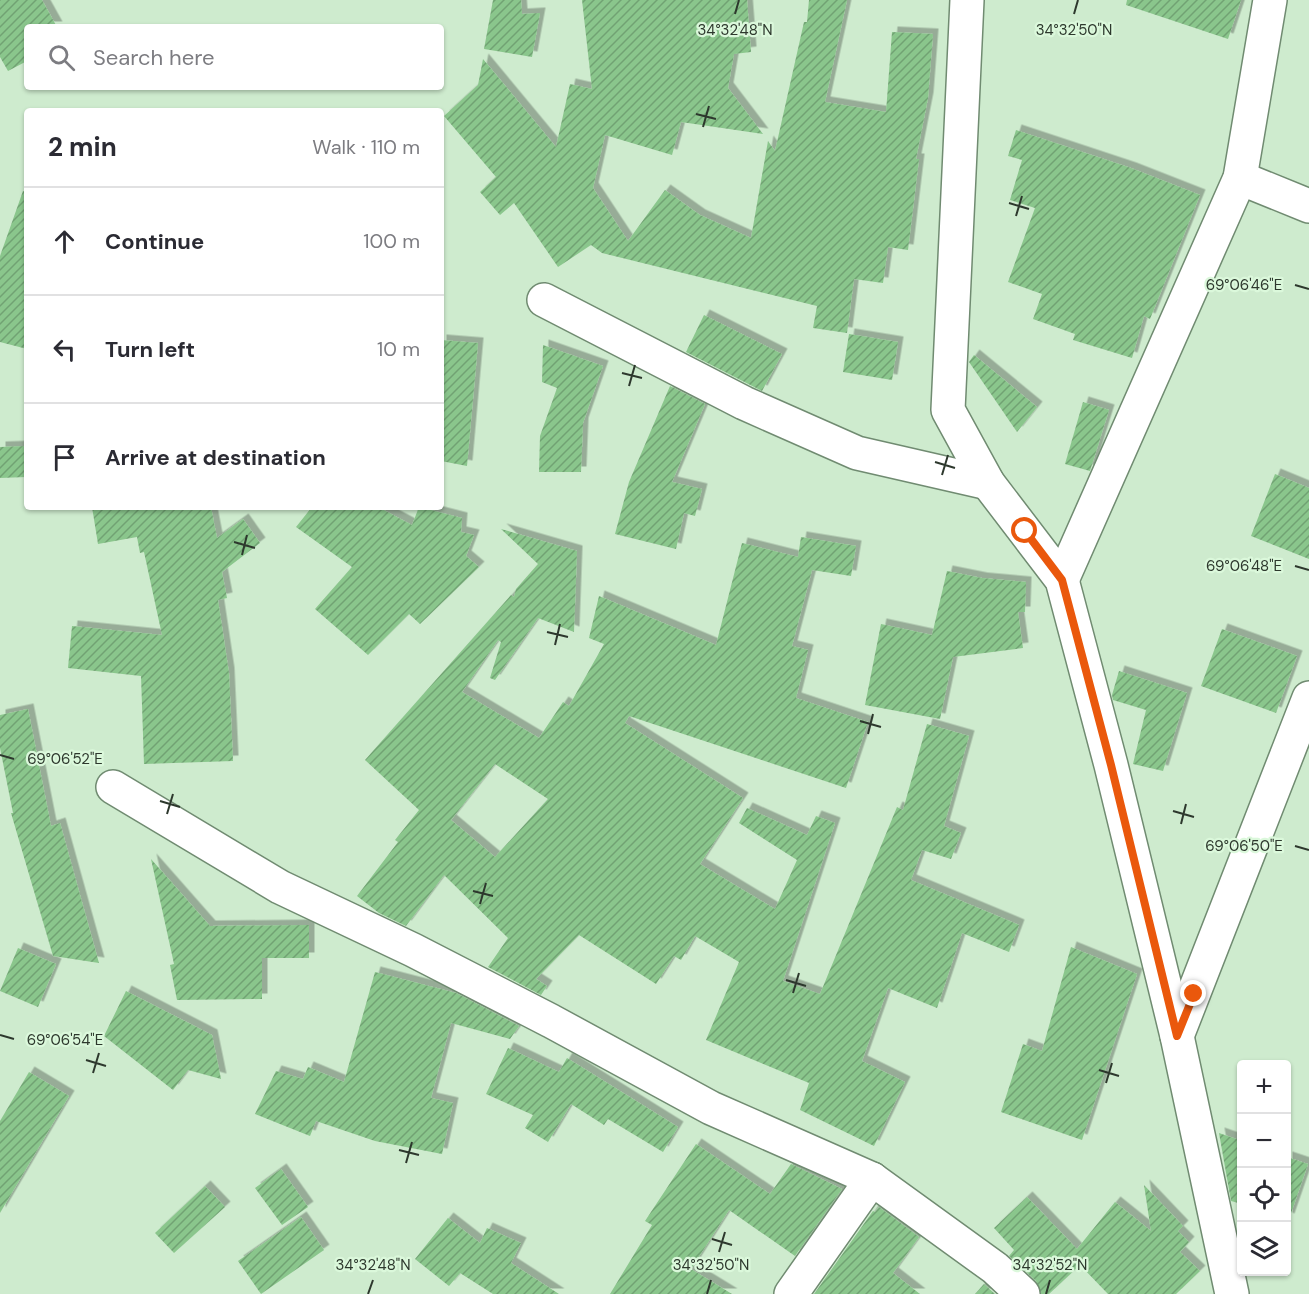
<!DOCTYPE html>
<html lang="en">
<head>
<meta charset="utf-8">
<style>
	body { margin:0; font-family:"DM Sans",sans-serif; background:#f2f2f3; color:#2b2b33 }
	.controls { position:absolute; right:18px; bottom:18px; display:grid; overflow:hidden; border-radius:6px; box-shadow:0 2px 4px #0004 }
	.controls button { width:54px; height:54px; display:grid; place-items:center; padding:0; border:0; border-bottom:2px solid #e1e1e2; background:#fff; color:#2b2b33; font:30px sans-serif }
	.stop { position:absolute; width:18px; height:18px; margin:-14px; border:4px solid #ea580c; border-radius:50%; background:#fff }
	.stop.end { background:#ea580c; border-color:#fff; box-shadow:0 2px 6px #0008 }
	.list { margin:0; padding:0; list-style:none }
	h2 { display:flex; justify-content:space-between; align-items:center; height:78px; margin:0; padding:0 24px; font-size:26px }
	h2 small { font-size:20px; font-weight:400; color:#7c7c81 }
	.list li { display:grid; grid-template-columns:39px 1fr auto; gap:18px; align-items:center; box-sizing:border-box; height:108px; padding:0 24px; border-top:2px solid #e1e1e2 }
	.list b { display:block; font-size:22px; white-space:nowrap }
	.list em { font-size:20px; font-style:normal; color:#7c7c81 }
	.icon { flex:none; width:33px; height:33px; fill:none; stroke:currentColor; stroke-width:2; stroke-linecap:round; stroke-linejoin:round }
	.map { position:relative; flex:none; width:1309px; height:1294px; overflow:hidden }
	.search { position:absolute; background:#fff; box-shadow:0 2px 4px #0004; left:24px; top:24px; width:420px; height:66px; display:flex; align-items:center; gap:15px; box-sizing:border-box; padding:0 21px; border-radius:6px; color:#7c7c81; font-size:22px }
	.panel { position:absolute; background:#fff; box-shadow:0 2px 4px #0004; left:24px; top:108px; width:420px; height:402px; border-radius:6px }
	.map>svg:first-child { display:block }
</style>
</head>
<body>
<div class="map">
<svg width="1309" height="1294" viewBox="0 0 1309 1294">
	<defs>
		<pattern id="building-hatch" width="6" height="6" patternUnits="userSpaceOnUse" patternTransform="scale(1.5)"><rect width="6" height="6" fill="#8ac68c"/><path d="M-1 1l2-2M0 6l6-6M5 7l2-2" fill="none" stroke="#71a273"/></pattern>
		<filter id="shadow"><feDropShadow dx="5.5" dy="-5.5" stdDeviation="0" flood-color="#0004"/></filter>
	</defs>
	<rect width="100%" height="100%" fill="#ceebce"/>
	<g fill="url(#building-hatch)" fill-rule="evenodd" filter="url(#shadow)">
		<path d="M0,0h42l15,27h-30v34l-19,10 -8,-14z"/>
		<path d="M493,0h28l1,14 18,-1 -8,44 -48,-8z"/>
		<path d="M582,0h165l4,52 -17,2 -6,34 35,46 -82,-12 -9,33 -67,-20 -12,53 35,53 37,-51 35,25 51,23 17,-97 7,10 29,-129h3l2,-22h38l-22,102 61,10 6,-80 41,2 -5,64 -12,61h3l-11,91 -20,-3 -5,36 -29,-4 -7,54 -34,-5 4,-22 -215,-53 -11,-8 -33,22 -44,-64 -14,12 -20,-23 16,-15 -52,-61 34,-31 5,-26 73,88 14,-63 22,5z"/>
		<path d="M1127,0h114l-13,39 -102,-34z"/>
		<path d="M1016,130l115,38 69,27 -50,124 -6,-3 -12,42 -59,-18 2,-6 -42,-15 9,-25 -34,-12 27,-74 -25,-8 12,-40 -14,-4z"/>
		<path d="M23,191l4,1v157l-27,-7v-86z"/>
		<path d="M704,315l78,39 -20,37 -76,-39z"/>
		<path d="M849,334l49,8 -6,38 -49,-8z"/>
		<path d="M441,340l37,3 -11,123 -26,-5z"/>
		<path d="M543,345l60,21 -20,57 -2,49h-42l1,-36 17,-48 -15,-6z"/>
		<path d="M974,355l63,52 -20,25 -48,-70z"/>
		<path d="M670,386l35,18 -33,78 30,7 -7,27 -11,-3 -8,36 -61,-15 14,-52z"/>
		<path d="M1083,402l26,8 -19,61 -25,-7z"/>
		<path d="M27,446v31l-27,1v-31z"/>
		<path d="M1275,474l34,14v71l-58,-23z"/>
		<path d="M92,507h119l6,31 26,-19 17,24 -38,29 5,26 -9,2 11,73 4,88 -89,3 -3,-88 -73,-8 4,-42 90,9 -18,-83 -4,1 -3,-16 -39,7z"/>
		<path d="M312,507h66l34,18 7,-18 43,11 -1,14 13,3 -8,21 13,11 -59,57 -11,-10 -41,41 -53,-46 37,-42 -56,-40z"/>
		<path d="M501,529l76,22 -3,81 -36,-14 -43,62 -5,-2 11,-36 -3,-2 -36,52 77,46 24,-36 6,4 35,-62 -15,-6 10,-42 117,49 26,-102 56,14 3,-20 55,9 -5,30 -39,-6 -20,76 16,4 -12,48 72,24 -22,66 -217,-72 -4,7 118,75 -43,66 75,45 22,-49 -58,-37 8,-15 60,27 9,-19 19,7 -52,158 37,13 77,-187 6,3 24,-86 42,12 -25,90 17,7 -10,26 -29,-9 -11,30 108,45 -10,27 -47,-19 -25,75 -49,-20 -26,73 43,21 -31,64 -74,-36 9,-27 -103,-43 33,-78 -44,-26 -14,24 -7,-4 -18,28 -77,-49 -43,44 11,7 -6,9 -53,-28 20,-29 -64,-63 -38,51 -27,-13 -22,-17 41,-54 -3,-2 24,-30 -54,-50 146,-165 3,2 2,-8 22,-25zM495,764l53,35 -53,58 -44,-37z"/>
		<path d="M947,571l35,7 44,4 -1,30h-7l5,36 -70,9 -13,62 -75,-14 16,-81 51,11z"/>
		<path d="M1222,629l75,27 -21,57 -75,-27z"/>
		<path d="M1119,671l68,22 -24,78 -30,-7 13,-54 -33,-10 -1,-5z"/>
		<path d="M28,709l23,117 9,-3 39,140 -46,-7 -42,-143h2l-13,-65v-33z"/>
		<path d="M151,859l59,67 99,-1v33h-47v41l-85,1 -7,-35 4,-1z"/>
		<path d="M1071,947l66,27 -55,166 -81,-28 22,-68 19,7z"/>
		<path d="M18,948l38,16 -18,43 -38,-16z"/>
		<path d="M375,972l81,21 63,33 -9,13 -59,-16 -20,75 22,5 -11,51 -67,-13 -59,-20 -6,15 -55,-22 21,-43 27,8 5,-12 36,15z"/>
		<path d="M126,991l86,44 9,44 -33,-9 -15,20 -69,-54z"/>
		<path d="M508,1048l51,24 8,-14 111,69 -15,25 -55,-33 -4,6 -33,-21 -23,38 -23,-14 8,-13 -47,-21z"/>
		<path d="M29,1072l40,24 -69,117v-92z"/>
		<path d="M1219,1133l23,8v63l-11,-3z"/>
		<path d="M696,1144l74,50 21,-30 51,25 -47,67 -66,-46 -38,59 41,25h-122l42,-69 -7,-4z"/>
		<path d="M1287,1157l21,7 -19,55 -2,-1z"/>
		<path d="M281,1169l27,38 -26,18 -27,-37z"/>
		<path d="M1144,1185l39,41 -5,5 11,11 -9,10 20,19 -24,23h-68l-28,-29 -31,29h-8l-5,-13 -27,-25 5,-6 -20,-22 33,-31 50,52 38,-47 36,29z"/>
		<path d="M205,1186l20,21 -51,46 -19,-20z"/>
		<path d="M879,1207l40,30 -26,36 27,21h-106l59,-83 2,1z"/>
		<path d="M301,1217l23,33 -63,44 -23,-33z"/>
		<path d="M448,1218l32,25 7,-15 34,15 -10,20 48,31h-66l-33,-21 -11,13 -34,-27z"/>
		<path d="M984,1284l11,10h-20z"/>
	</g>
	<g fill="none" stroke-linecap="round" stroke-linejoin="round">
		<g stroke="#708b71" stroke-width="36">
			<g id="minor">
				<path d="M967,0l-19,410 40,73 74,97 49,185 66,271 55,258"/>
				<path d="M1240,178l69,28"/>
				<path d="M544,300l200,103 113,50 131,30"/>
				<path d="M1062,580l178,-402 30,-178"/>
				<path d="M113,787l167,100 133,63 138,71 160,87 161,71 123,89 28,26"/>
				<path d="M1177,1036l132,-338"/>
				<path d="M791,1294l81,-115"/>
			</g>
		</g>
		<use href="#minor" stroke="#fff" stroke-width="33"/>
	</g>
	<g fill="none" stroke-linecap="round" stroke-linejoin="round">
		<path stroke="#ea580c" stroke-width="8" d="M1025,531l37,49 49,185 66,271 17,-42"/>
	</g>
	<path fill="none" stroke="#2d382d" stroke-width="2" d="M735,14l4,-14M1074,14l4,-14M696,114l20,5M703,127l6,-21M1009,203l20,6M1016,216l6,-20M1295,285l14,4M622,373l20,5M629,386l6,-21M935,462l20,6M942,475l6,-20M234,542l21,6M242,555l5,-20M1295,566l14,4M547,632l21,5M555,645l5,-21M860,721l21,6M868,734l5,-20M0,755l14,4M160,801l20,6M1173,811l21,6M167,814l6,-20M1181,824l5,-20M1295,846l14,4M473,891l20,5M480,904l6,-21M786,980l20,6M793,993l6,-20M0,1035l14,4M86,1060l20,6M1099,1070l20,6M93,1073l6,-20M1106,1083l6,-20M399,1150l20,5M406,1163l6,-21M712,1239l20,6M719,1252l6,-20M368,1294l5,-14M707,1294l4,-14M1046,1294l4,-14"/>
	<g font-size="15" text-anchor="middle" fill="#2d382d" stroke="#dbf8db" stroke-width="4.5" stroke-linejoin="round" paint-order="stroke">
		<text x="735" y="35">34°32'48"N</text>
		<text x="1074" y="35">34°32'50"N</text>
		<text x="1244" y="290">69°06'46"E</text>
		<text x="1244" y="571">69°06'48"E</text>
		<text x="65" y="764">69°06'52"E</text>
		<text x="1244" y="851">69°06'50"E</text>
		<text x="65" y="1045">69°06'54"E</text>
		<text x="373" y="1270">34°32'48"N</text>
		<text x="711" y="1270">34°32'50"N</text>
		<text x="1050" y="1270">34°32'52"N</text>
	</g>
</svg>
<div class="controls">
<button>+</button>
<button>−</button>
<button><svg class="icon" aria-label="locate" viewBox="0 0 24 24"><circle cx="12" cy="12" r="6"/><path d="M12 2v4M12 18v4M2 12h4M18 12h4"/></svg></button>
<button><svg class="icon" aria-label="layers" viewBox="0 0 24 24"><path d="M12 4l9 5-9 5-9-5zM3 14l9 5 9-5"/></svg></button>
</div>
<div class="stop" style="left:1025px;top:531px"></div>
<div class="stop end" style="left:1194px;top:994px"></div>
<div class="search"><svg class="icon" aria-label="search" viewBox="0 0 24 24"><circle cx="10" cy="10" r="6"/><path d="M15 15l6 6"/></svg>Search here</div>
<section class="panel">
<h2>2 min<small>Walk · 110 m</small></h2>
<ul class="list">
<li><svg class="icon" aria-label="ahead" viewBox="0 0 24 24"><path d="M12 20V5M6 11l6-6 6 6"/></svg><div><b>Continue</b></div><em>100 m</em></li>
<li><svg class="icon" aria-label="left" viewBox="0 0 24 24"><path d="M17 20v-9H6M10 6l-5 5 5 5"/></svg><div><b>Turn left</b></div><em>10 m</em></li>
<li><svg class="icon" aria-label="arrive" viewBox="0 0 24 24"><path d="M6 21V4h12l-3 4 3 4H6"/></svg><div><b>Arrive at destination</b></div></li>
</ul>
</section>
</div>
</body>
</html>
